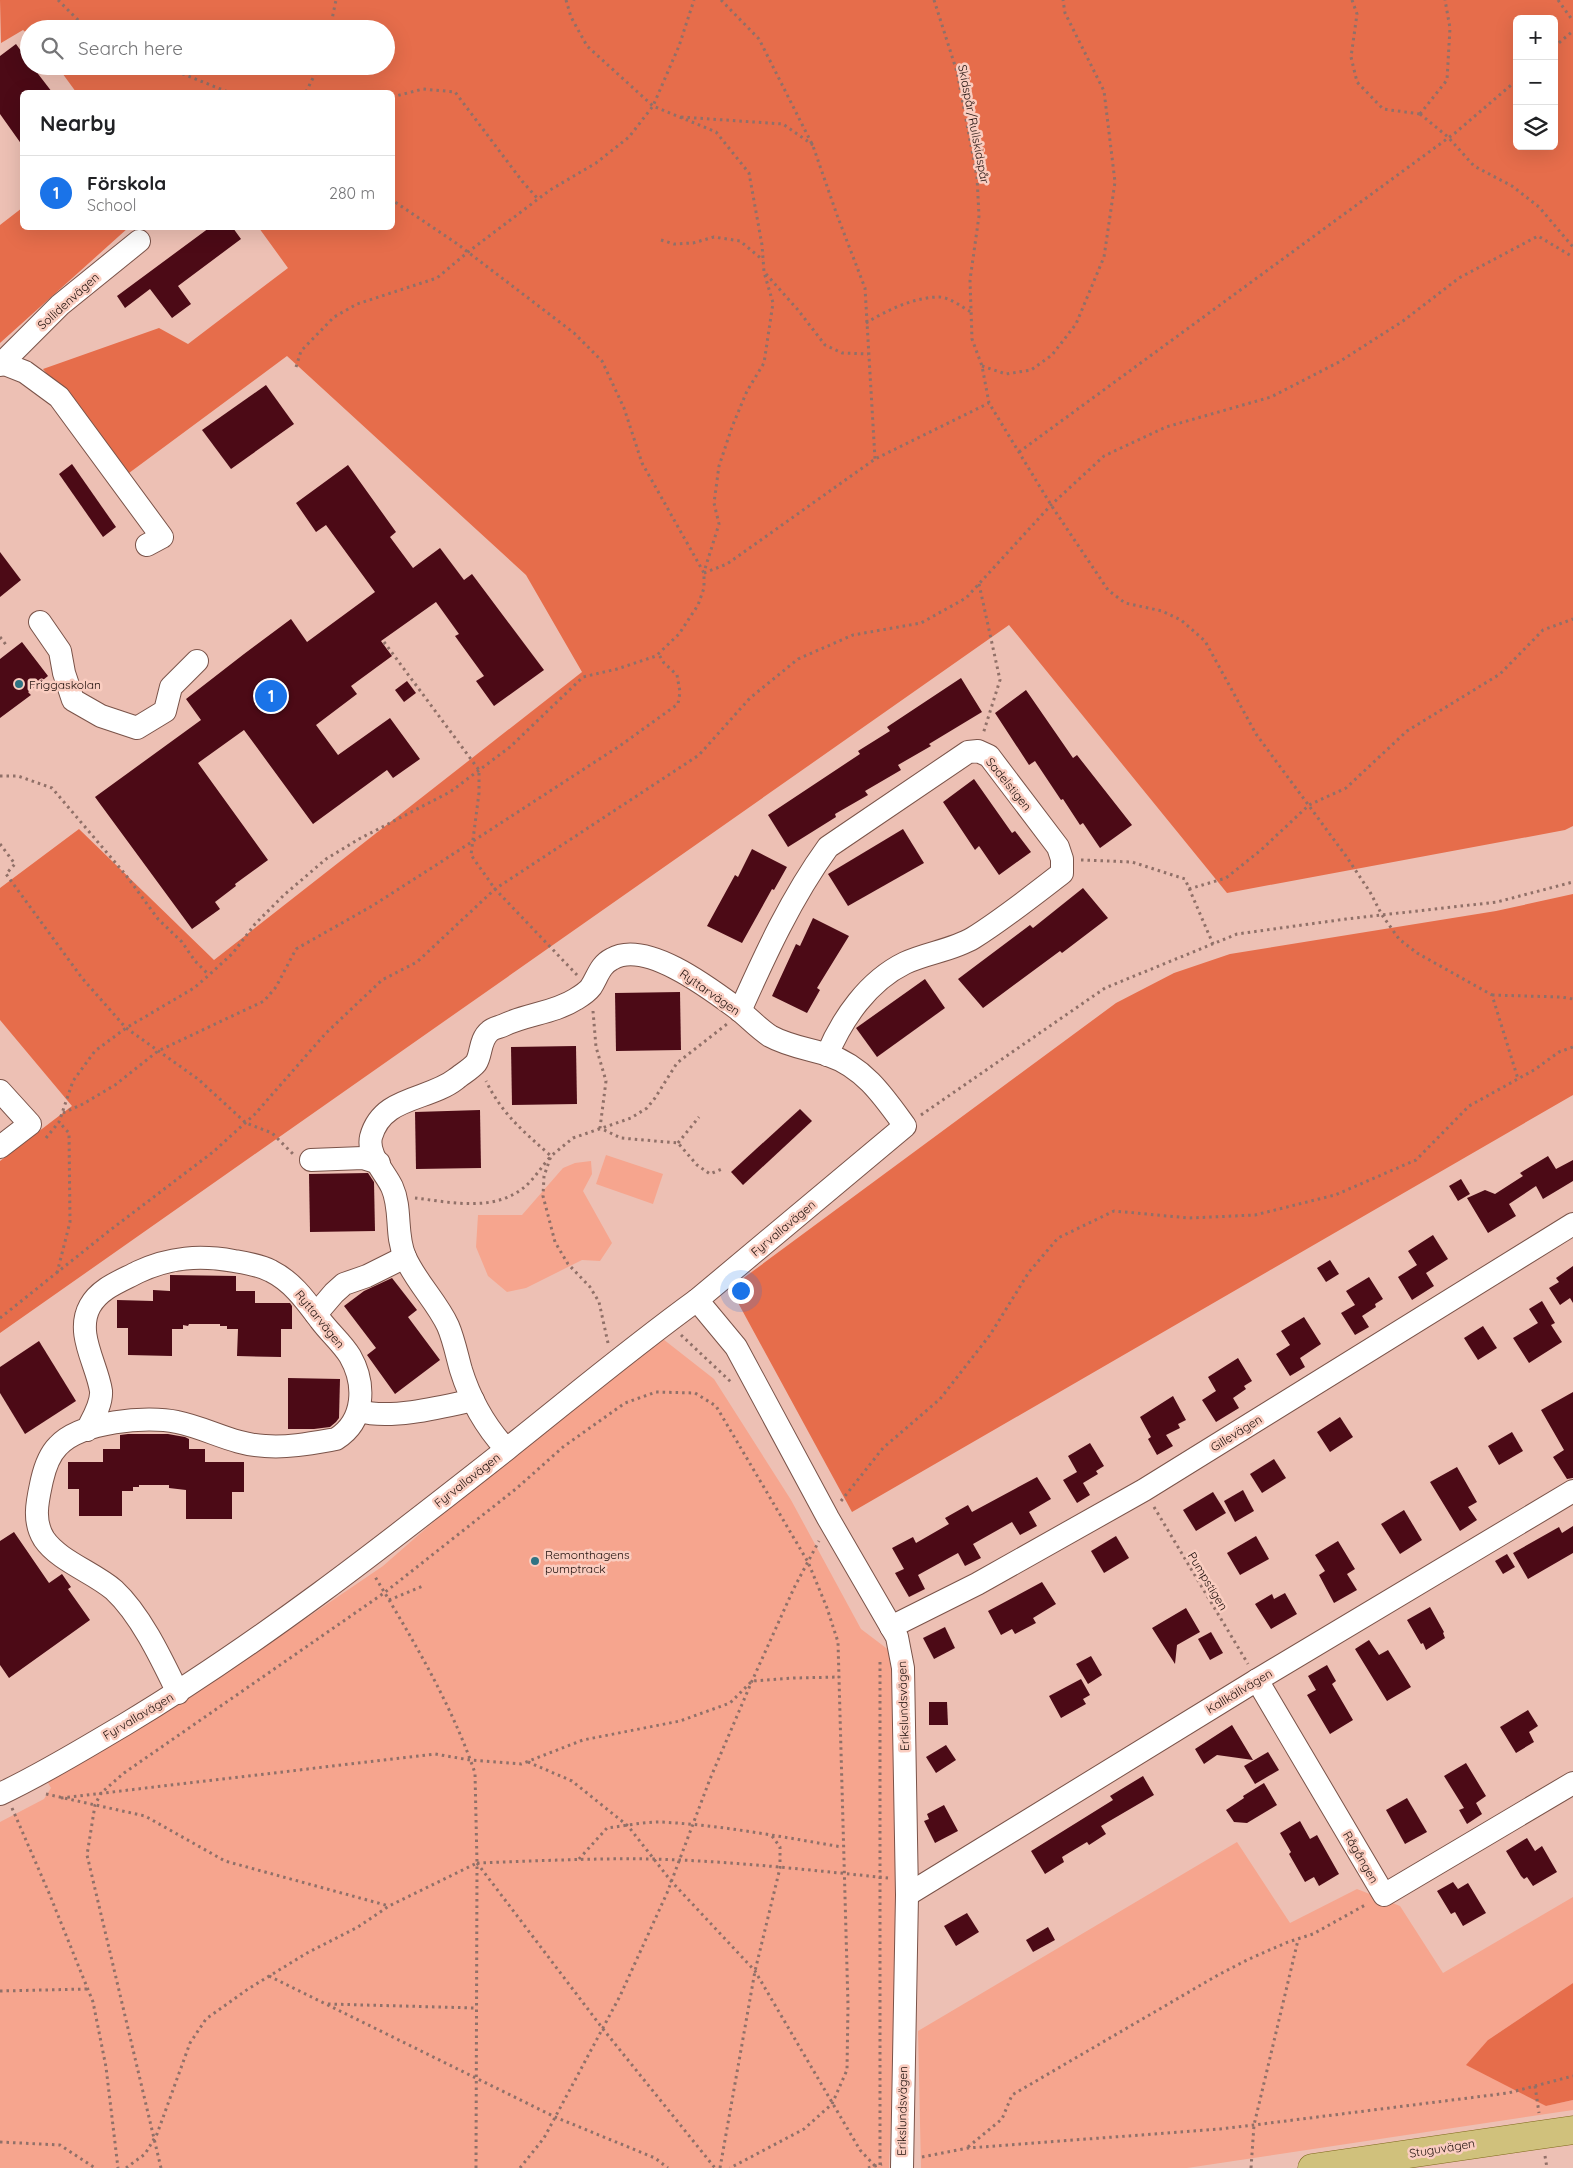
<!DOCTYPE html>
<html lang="en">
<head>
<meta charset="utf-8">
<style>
	body { margin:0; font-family:Quicksand,sans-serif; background:#f6f6f6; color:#202124 }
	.controls { position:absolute; right:15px; top:15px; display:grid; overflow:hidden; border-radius:8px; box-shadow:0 5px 20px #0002 }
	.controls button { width:45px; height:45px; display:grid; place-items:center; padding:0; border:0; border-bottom:1px solid #e0e0e0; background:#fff; color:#202124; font:25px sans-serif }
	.you { position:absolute; left:740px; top:1290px; width:18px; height:18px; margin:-12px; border:4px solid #fff; border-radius:50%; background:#1a73e8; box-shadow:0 0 0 8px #1a73e833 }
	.badge { display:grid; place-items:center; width:32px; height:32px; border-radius:50%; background:#1a73e8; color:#fff; font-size:16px; font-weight:700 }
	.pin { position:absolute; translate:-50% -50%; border:2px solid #fff; box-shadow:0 1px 5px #0006 }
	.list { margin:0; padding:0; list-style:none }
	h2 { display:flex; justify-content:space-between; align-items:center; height:65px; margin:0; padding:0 20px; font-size:21px }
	h2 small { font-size:16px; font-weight:400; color:#757577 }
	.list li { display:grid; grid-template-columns:32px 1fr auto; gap:15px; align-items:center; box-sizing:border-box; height:75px; padding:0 20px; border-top:1px solid #e0e0e0 }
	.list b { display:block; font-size:19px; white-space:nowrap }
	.list p { margin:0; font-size:16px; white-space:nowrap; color:#757577 }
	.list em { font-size:16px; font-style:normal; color:#757577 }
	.icon { flex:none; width:28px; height:28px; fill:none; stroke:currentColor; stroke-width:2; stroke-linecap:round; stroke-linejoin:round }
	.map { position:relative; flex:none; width:1573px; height:2168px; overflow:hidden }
	.search { position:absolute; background:#fff; box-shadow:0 5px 20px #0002; left:20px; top:20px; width:375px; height:55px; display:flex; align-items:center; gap:12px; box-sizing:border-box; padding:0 18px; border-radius:28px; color:#757577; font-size:19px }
	.panel { position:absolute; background:#fff; box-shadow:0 5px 20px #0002; left:20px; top:90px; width:375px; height:140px; border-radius:8px }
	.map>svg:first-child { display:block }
</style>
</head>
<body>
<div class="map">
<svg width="1573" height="2168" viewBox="0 0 1573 2168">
	<rect width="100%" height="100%" fill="#edc0b4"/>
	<g fill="#f6a58e">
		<path d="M606,1155l57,19 -10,30 -57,-20z"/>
		<path d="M591,1161l1,13 -9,17 29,52 -12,18 -18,-1 -56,28 -19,4 -19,-16 -12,-29 2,-32h44l41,-47 12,-5z"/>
		<path d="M663,1339l51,40 77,121 70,129 37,28 -4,394 -5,117h-889v-346l44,-23 7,-11 -4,-7 151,-89 185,-126 127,-111z"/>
		<path d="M1237,1842l53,81 67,-34 43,17 43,67 130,-76v86l-85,57 58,66 27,-6v10l-386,58h-266l-3,-137z"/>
	</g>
	<g fill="#e66d4b" fill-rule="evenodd">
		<path d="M0,0h1573v826l-8,4 -338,63 -218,-268 -1009,708v-172l72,-55 -72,-86v-132l79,-59 135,131 368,-288 -56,-97 -239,-219 -158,117 -86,-104 116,-41 29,16 100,-76 -29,-40h133v-136h-316l-19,-26h329v-37h-357v6l-6,-5 -22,13zM1517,19h37v127h-37z"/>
		<path d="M22,208v20h106l-128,115v-118z"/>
		<path d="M1573,894v201l-721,417 -122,-224 386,-285 58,-30 56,-19 266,-43z"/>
		<path d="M1573,1983v117l-27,6 -80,-41 22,-25z"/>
	</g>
	<g fill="#4c0a16">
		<path d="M16,44l13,18v4h3l20,26h-30v53l-22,-31v-58z"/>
		<path d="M209,228h24l8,11 -63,47 13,18 -19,14 -22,-29 -25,19 -8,-12z"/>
		<path d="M266,385l28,39 -63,45 -29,-39z"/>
		<path d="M72,464l44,63 -13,10 -44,-63z"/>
		<path d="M348,465l48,67 -6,5 23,31 27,-20 24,32 8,-6 72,96 -50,36 -18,-25 8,-5 -29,-40 4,-2 -23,-32 -55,39 11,15 -41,30 6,8 -41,31 22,30 52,-37 30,41 -27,19 -6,-8 -74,54 -69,-94 -46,33 70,97 -33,24 1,2 -21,16 5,7 -28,20 -97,-132 106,-77 -15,-21 58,-45 47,-35 16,23 68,-50 -49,-67 -10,7 -20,-29z"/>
		<path d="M0,552l21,28 -21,17z"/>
		<path d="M22,642l26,34 -20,16 3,3 -31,23v-59z"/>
		<path d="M961,678l21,34 -53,32 2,2 -33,19 3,5 -36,21 3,4 -33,19 1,3 -48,30 -20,-32 92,-61 -2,-3 32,-20 -3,-4z"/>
		<path d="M407,681l9,12 -12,9 -9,-12z"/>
		<path d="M1026,690l47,68 4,-3 55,70 -32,23 -17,-25 -3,2 -17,-26 -2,1 -26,-39 -6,4 -34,-52z"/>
		<path d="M974,779l38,54 3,-2 16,21 -32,23 -20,-29 -4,4 -32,-48z"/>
		<path d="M903,829l21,34 -76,43 -20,-32z"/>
		<path d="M752,849l35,18 -13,23 -2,-1 -30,54 -35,-17 28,-51 3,2z"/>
		<path d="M1083,888l25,30 -46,35 -2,-2 -77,57 -25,-29 72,-54 3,3z"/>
		<path d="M813,918l36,18 -32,52 3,2 -13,23 -35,-17 24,-52 4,2z"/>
		<path d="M925,979l20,29 -68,49 -21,-29z"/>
		<path d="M680,992l1,58 -65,1 -1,-58z"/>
		<path d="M576,1046l1,58 -65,1 -1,-58z"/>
		<path d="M800,1109l12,12 -69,64 -12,-13z"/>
		<path d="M480,1110l1,58 -65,1 -1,-57z"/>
		<path d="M1548,1156l8,13 17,-9v21l-30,18 -7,-13 -27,18 7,12 -28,17 -21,-35 18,-8 10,4 28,-18 -3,-3z"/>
		<path d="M368,1173l6,9 1,49 -65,1 -1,-58z"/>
		<path d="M1461,1179l9,15 -12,7 -9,-15z"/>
		<path d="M1433,1235l15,24 -22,14 8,13 -22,14 -14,-23 19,-12 -9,-14z"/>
		<path d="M1330,1260l9,14 -13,8 -9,-14z"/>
		<path d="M1573,1266v37l-3,-5 -10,7 -11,-17 10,-6 -3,-4z"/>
		<path d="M170,1275l66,1v15h19v12h35l2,3v23h-11v28l-44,-1 1,-27h-11v-3h-7v-2h-31l-1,2 -5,-1v4h-11v27l-44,-1v-27h-11v-28l36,1v-11l17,1z"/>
		<path d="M1369,1277l14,22 -8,5 1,3 -14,9 7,11 -14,8 -14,-22 14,-8 -9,-14z"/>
		<path d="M392,1278l25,32 -9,7 32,43 -45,34 -28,-39 9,-7 -32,-42 20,-15z"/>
		<path d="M1542,1301l13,22 -4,2 11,17 -33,21 -16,-25 25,-15 -9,-14z"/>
		<path d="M1304,1317l17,27 -21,14 5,9 -15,9 -14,-22 14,-9 -9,-14z"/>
		<path d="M1483,1326l14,22 -19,12 -14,-22z"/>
		<path d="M39,1341l37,60 -51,33 -25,-41v-26z"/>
		<path d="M1238,1358l14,23 -8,5 2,3 -13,9 6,10 -23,14 -14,-22 14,-9 -8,-14z"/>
		<path d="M288,1378l52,1 -1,39 -3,4 -6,5 -16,2h-26z"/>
		<path d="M1573,1392v86l-6,1 -14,-22 11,-7 -23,-40z"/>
		<path d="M1173,1396l13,24 -8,4 2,4 -14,7 7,11 -16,9 -9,-16 3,-2 -11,-20z"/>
		<path d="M1340,1417l13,20 -23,15 -13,-20z"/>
		<path d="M1512,1432l11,19 -24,14 -11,-19z"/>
		<path d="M128,1434h40l17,3 4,2v10h16v13h39v30h-12v27h-46v-29l-17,-2v-3h-30v2h-6v4h-11v25h-43v-27h-11v-27h35v-13h17v-14z"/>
		<path d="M1090,1443l14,23 -8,5 2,3 -15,9 7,12 -13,8 -14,-23 14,-8 -9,-16z"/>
		<path d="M1274,1459l12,19 -24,15 -12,-19z"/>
		<path d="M1457,1467l20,35 -9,5 9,13 -17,11 -30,-49z"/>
		<path d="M1037,1477l14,22 -22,13 8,14 -17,9 -8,-13 -39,22 8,14 -16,8 -7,-13 -40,22 7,14 -16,8 -14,-24 9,-4 -12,-21 21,-11 3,6 33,-19 -4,-6 23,-13 4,7z"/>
		<path d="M1243,1490l11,21 -19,11 -11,-21z"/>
		<path d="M1213,1492l13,21 -30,18 -13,-21z"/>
		<path d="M1404,1510l18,30 -22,14 -19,-30z"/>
		<path d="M1573,1526v27l-45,26 -15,-26 46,-26 3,6z"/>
		<path d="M14,1532l35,51 13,-9 9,13 -3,2 22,31 -81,58 -9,-13v-124z"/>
		<path d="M1116,1536l13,22 -25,15 -13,-22z"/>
		<path d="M1256,1536l13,23 -29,16 -13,-22z"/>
		<path d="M1338,1541l17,28 -8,5 10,16 -23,13 -15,-28 6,-4 -10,-16z"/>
		<path d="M1507,1554l8,13 -12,7 -8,-13z"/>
		<path d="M1042,1582l14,22 -23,14 3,5 -21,11 -3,-5 -11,6 -13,-24z"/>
		<path d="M1285,1593l12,21 -26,15 -16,-25 17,-10 2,5z"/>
		<path d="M1430,1607l14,25 -1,1 2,5 -19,12 -3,-7 -2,1 -14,-24z"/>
		<path d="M1186,1608l14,24 -23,13 -2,19 -23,-36z"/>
		<path d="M945,1627l10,21 -21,11 -11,-21z"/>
		<path d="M1211,1632l12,21 -13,7 -12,-21z"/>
		<path d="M1369,1640l10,15 9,-5 23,37 -24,14 -32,-52z"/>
		<path d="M1091,1656l11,19 -14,9 -12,-20z"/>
		<path d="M1327,1665l9,16 -4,3 21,36 -23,14 -23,-39 9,-5 -8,-14z"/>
		<path d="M1081,1679l9,16 -7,4 3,5 -25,14 -12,-22z"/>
		<path d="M929,1702h18l1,23h-19z"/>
		<path d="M1528,1710l10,16 -9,6 5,10 -18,11 -16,-26z"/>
		<path d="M1232,1725l21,35 -36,-5 -13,9 -9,-15z"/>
		<path d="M946,1745l10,15 -20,13 -10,-16z"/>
		<path d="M1268,1752l11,18 -24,14 -11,-18z"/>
		<path d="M1466,1763l20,33 -10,7 6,11 -15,10 -8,-14 5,-2 -20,-32z"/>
		<path d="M1143,1776l11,19 -53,31 5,8 -17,11 -2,-3 -25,15 2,5 -19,12 -14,-23 82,-51 -3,-4z"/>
		<path d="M1264,1783l13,22 -30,18 -13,-1 -8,-12 18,-12 -1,-2z"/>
		<path d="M1407,1798l20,34 -22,12 -19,-34z"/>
		<path d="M944,1805l14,26 -23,12 -11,-22 5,-2 -2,-5z"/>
		<path d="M1300,1821l10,18 7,-4 22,39 -20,12 -5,-9 -9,5 -16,-28 2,-2 -11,-19z"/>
		<path d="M1527,1838l8,13 7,-5 15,26 -24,14 -6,-9 -3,2 -3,-3 -15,-25z"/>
		<path d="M1453,1882l5,7 10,-6 18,30 -23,13 -8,-14 -4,2 -14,-23z"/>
		<path d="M967,1913l12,19 -23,14 -12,-20z"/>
		<path d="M1048,1927l7,13 -22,12 -7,-12z"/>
	</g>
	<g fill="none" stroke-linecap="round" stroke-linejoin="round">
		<g stroke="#7a5349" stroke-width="24">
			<g id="minor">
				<path d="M2,363l23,9 34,25 103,140 -15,8"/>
				<path d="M0,365l60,-60 79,-64"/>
				<path d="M40,622l20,29 4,22 9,27 28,16 36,12 28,-17 6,-24 26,-26"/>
				<path d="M740,1011c25,-56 51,-113 88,-164l140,-95 10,-1 11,5 69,91 4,12v14c-27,21 -60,47 -89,65 -20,12 -47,15 -68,25 -37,18 -63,56 -78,92"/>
				<path d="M0,1091l30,33 -30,23"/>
				<path d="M311,1160l52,-2 16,5"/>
				<path d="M697,1300l39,47 92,171 69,119 6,31 4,227 -5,273"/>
				<path d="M316,1314l18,-21 10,-9 23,-8 38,-19"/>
				<path d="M360,1411c30,9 82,-4 113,-11"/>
				<path d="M87,1430c6,-12 15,-26 14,-39 -4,-27 -26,-58 -11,-85 10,-18 31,-25 48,-34 32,-15 62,-17 96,-11 12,2 26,4 37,10 22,11 35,30 50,50 9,12 21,22 29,35 16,28 15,65 -14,83 -23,4 -48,9 -71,7 -31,-1 -58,-18 -88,-24 -30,-7 -97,0 -119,24 -9,9 -13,21 -16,34 -4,19 -10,40 2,59 15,22 49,33 70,51 27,25 48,70 64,103"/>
				<path d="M891,1627l86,-43 167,-94 429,-266"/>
				<path d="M1257,1680l127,215 189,-112"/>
				<path d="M0,1794c43,-20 83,-45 124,-69 135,-81 260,-179 383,-276 63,-50 125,-102 190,-149l208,-174c-21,-29 -41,-59 -77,-71 -19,-6 -40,-9 -58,-19 -12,-8 -20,-17 -31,-26 -27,-20 -93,-71 -127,-51 -12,6 -14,17 -21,28 -3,4 -10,9 -15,12 -22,14 -49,15 -72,26 -4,2 -11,3 -14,6 -11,9 -8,23 -14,32 -5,6 -14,11 -20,16 -28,22 -74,17 -85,58 -4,18 14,35 21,50 10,22 3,48 13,70 11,25 32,45 43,69 6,14 9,30 13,44 9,29 25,57 45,79"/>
				<path d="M907,1895l350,-215 316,-189"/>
			</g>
		</g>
		<g stroke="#7d681b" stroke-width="29">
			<path id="major" d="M1312,2168l261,-38"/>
		</g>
		<g stroke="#907068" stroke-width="3" stroke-dasharray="2.5 4" stroke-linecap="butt">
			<path d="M58,0l29,29"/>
			<path d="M566,0l5,17 16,29 66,60 63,26 33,41 13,72 2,27 9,31 -9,60 -17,28 -15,36 -13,39 -5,37 5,21 -15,48"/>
			<path d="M721,0l38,39 54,107 24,69 28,73 10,171"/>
			<path d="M934,0l23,72 20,105 2,39 -9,64 2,59 10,27 7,37 62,102 57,85 17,13 37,8 19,9 24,21 51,93 90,122 24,36 12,23 17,24 18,14 75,42 26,84"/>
			<path d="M1352,0l5,14 -6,43 6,25 26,27 37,5"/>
			<path d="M1558,0l15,21"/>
			<path d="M330,29l6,-29"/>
			<path d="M1554,47l19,-16"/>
			<path d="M151,66l27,6 50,20"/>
			<path d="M306,92l13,-26"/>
			<path d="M392,97l31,-8 32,3 67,89 16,18"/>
			<path d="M1420,114l28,23 26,29 38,20 27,21 34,40"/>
			<path d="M1420,114l27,-34 3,-52 -5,-28"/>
			<path d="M681,117l102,7 30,21"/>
			<path d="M661,240l13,4 19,-1 21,-6 26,4 23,19"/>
			<path d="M766,274l32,36 27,35 17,8 26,1"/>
			<path d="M866,323c21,-13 49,-26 73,-26 10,0 23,10 32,15"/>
			<path d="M982,366l24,8 25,-4 21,-15 24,-31 28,-67 11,-75 -11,-91 -39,-78 -2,-13"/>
			<path d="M296,367l5,-16 33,-34 23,-13 80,-26 31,-26 82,-62 46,-27 33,-26 24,-31 26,-60 15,-46"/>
			<path d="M1019,452l436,-319 62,-53"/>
			<path d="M704,573l23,-9 148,-105 114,-56"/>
			<path d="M979,584l21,96 -17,54"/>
			<path d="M0,637l7,9"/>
			<path d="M384,642l95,128v23l-8,62 24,34 82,86"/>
			<path d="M0,776h18l34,12 73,86 33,45 24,23 13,19 14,14"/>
			<path d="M0,844l15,20 -9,10 76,104 44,50 72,51 48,44 26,10 21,21"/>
			<path d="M1081,860l51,2 53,17 28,65"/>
			<path d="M1189,889l37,-11 35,-28 48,-45 37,-17 61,-57 93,-57 43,-44 30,-11"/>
			<path d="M1492,995l69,2 12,2"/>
			<path d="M593,1011l3,36 10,34 -6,47 21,10 57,5 19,22 13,9 12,-5"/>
			<path d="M63,1113l20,-9 32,-19 43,-34 106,-50 12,-14 20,-38 76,-43 58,-37 191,-124 57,-41 2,-12 -3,-17 -13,-12 -6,-10"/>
			<path d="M921,1115l184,-127 132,-54 109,-15 151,-17 76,-20"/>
			<path d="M46,1138l13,-16 14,-41 22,-30 31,-23 68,-40 15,-13 24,-22 22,-29 29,-29 42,-36 33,-20 91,-47 60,-45 73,-70 34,-8 39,-13 23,-22 19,-29 6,-17v-15l-62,-110 -18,-55 -22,-47 -28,-28 -118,-90 -64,-43"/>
			<path d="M678,1143l21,-26"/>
			<path d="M415,1198c35,4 76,14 107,-9 11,-8 20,-23 29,-33 -27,-24 -49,-42 -65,-75"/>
			<path d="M57,1273l13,-51 -1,-89 -10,-11"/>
			<path d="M0,1318l109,-87 104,-79 42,-38 71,-81 56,-53 35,-18 78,-73 204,-134 51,-57 48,-39 55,-24 68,-12 45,-25 85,-93 53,-49 62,-29 105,-30 68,-35 64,-41 56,-43 79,-42 35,21"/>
			<path d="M681,1335l50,47"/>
			<path d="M608,1343l-9,-41 -9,-15 -22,-23 -13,-22 -12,-46 1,-20 7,-20 22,-18 58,-20 16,-10 8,-10 22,-35 50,-39"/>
			<path d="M841,1501l42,-53 57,-49 50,-64 39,-63 29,-34 56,-27 75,7 66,-3 80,-20 81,-35 53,-54 65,-36 25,-18 14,-5"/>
			<path d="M1154,1507l94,157"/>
			<path d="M389,1600l34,-14"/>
			<path d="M528,1762l44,19 56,45 43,55 84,90 105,179 15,16"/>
			<path d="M46,1794l99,22 80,45 164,45"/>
			<path d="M61,1798l374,-44 35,6 51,4 62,-24 97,-19 50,-18 22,-22 42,-3 45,-1"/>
			<path d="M12,1808l37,85 44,109 13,65 12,101"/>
			<path d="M579,1859l28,-31c17,-2 36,-6 53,-6 62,3 122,15 182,25"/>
			<path d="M477,1863c58,-2 117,-5 175,-4 79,2 158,11 236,19"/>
			<path d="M477,1863l126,166 112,139"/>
			<path d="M269,1976l286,141 100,41 13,10"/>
			<path d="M0,1991l87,-2"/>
			<path d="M328,2004l147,4"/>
			<path d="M1535,2086l4,27"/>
			<path d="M0,2142l60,3 35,23"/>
			<path d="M968,2147l34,-28 10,-24 206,-120 31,-16 39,-17 25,-8 54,-30"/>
			<path d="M1545,2156l2,12"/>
			<path d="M922,2157l46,-9 252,-19 34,-4 254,-32 65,-17"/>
			<path d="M880,2165v-503"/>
			<path d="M126,2168l19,-14 12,-20 33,-91 16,-24 42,-30 59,-36 51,-26 31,-21 88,-43 -2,-90c-24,-70 -63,-135 -101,-198"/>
			<path d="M161,2168l-74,-313 8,-50 6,-12 23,-20 260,-180 133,-105 46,-41 62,-44 31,-11 39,1 21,13 92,156 19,46 11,34 10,363 -1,65 -15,34 -28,25 -74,39"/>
			<path d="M476,2168l1,-305"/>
			<path d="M520,2168l24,-30 76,-142 47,-103 43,-114 42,-98 42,-93 25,-47"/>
			<path d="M720,2168l35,-197 25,-103v-21l-8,-11"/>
			<path d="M868,2168l14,-4"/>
			<path d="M1251,2168l3,-43 44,-185"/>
		</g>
		<use href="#minor" stroke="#fff" stroke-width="22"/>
		<use href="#major" stroke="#d0c17c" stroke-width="28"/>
	</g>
	<g fill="#2f7383" stroke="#facdc0" stroke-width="2">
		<circle cx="19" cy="684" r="5"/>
		<circle cx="535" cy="1561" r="5"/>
	</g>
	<g text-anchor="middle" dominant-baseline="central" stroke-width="5" stroke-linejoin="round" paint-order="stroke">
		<g font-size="12" fill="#1e0f0b" stroke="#facdc0">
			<text transform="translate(974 124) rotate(79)">Skidspår/Rullskidspår</text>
			<text transform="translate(68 301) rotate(-42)">Sollidenvägen</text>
			<text transform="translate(1009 784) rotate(51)">Sadelstigen</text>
			<text transform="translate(710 992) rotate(35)">Ryttarvägen</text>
			<text transform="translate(783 1228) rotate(-40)">Fyrvallavägen</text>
			<text transform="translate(320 1319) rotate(51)">Ryttarvägen</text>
			<text transform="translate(1236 1433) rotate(-32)">Gillevägen</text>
			<text transform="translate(467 1480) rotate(-38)">Fyrvallavägen</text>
			<text transform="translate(1208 1581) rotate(59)">Pumpstigen</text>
			<text transform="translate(1239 1691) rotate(-31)">Kallkällvägen</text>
			<text transform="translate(903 1706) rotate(-92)">Erikslundsvägen</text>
			<text transform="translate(138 1716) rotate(-31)">Fyrvallavägen</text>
			<text transform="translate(1361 1857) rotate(60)">Rågången</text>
			<text transform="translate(902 2111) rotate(-89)">Erikslundsvägen</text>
			<text transform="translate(1442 2148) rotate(-9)">Stuguvägen</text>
		</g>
		<g font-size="12" fill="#1e0f0b" stroke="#facdc0" text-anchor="start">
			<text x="29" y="684">Friggaskolan</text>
			<text x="545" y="1554">Remonthagens<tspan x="545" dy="14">pumptrack</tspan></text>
		</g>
	</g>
</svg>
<div class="controls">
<button>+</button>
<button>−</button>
<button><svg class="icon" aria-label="layers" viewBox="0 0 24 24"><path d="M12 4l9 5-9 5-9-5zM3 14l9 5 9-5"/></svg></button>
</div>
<div class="you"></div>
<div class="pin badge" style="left:271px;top:696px">1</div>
<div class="search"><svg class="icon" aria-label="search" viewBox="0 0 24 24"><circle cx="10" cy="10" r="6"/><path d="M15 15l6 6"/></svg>Search here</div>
<section class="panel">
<h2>Nearby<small></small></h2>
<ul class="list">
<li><span class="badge">1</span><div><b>Förskola</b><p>School</p></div><em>280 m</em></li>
</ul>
</section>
</div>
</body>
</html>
